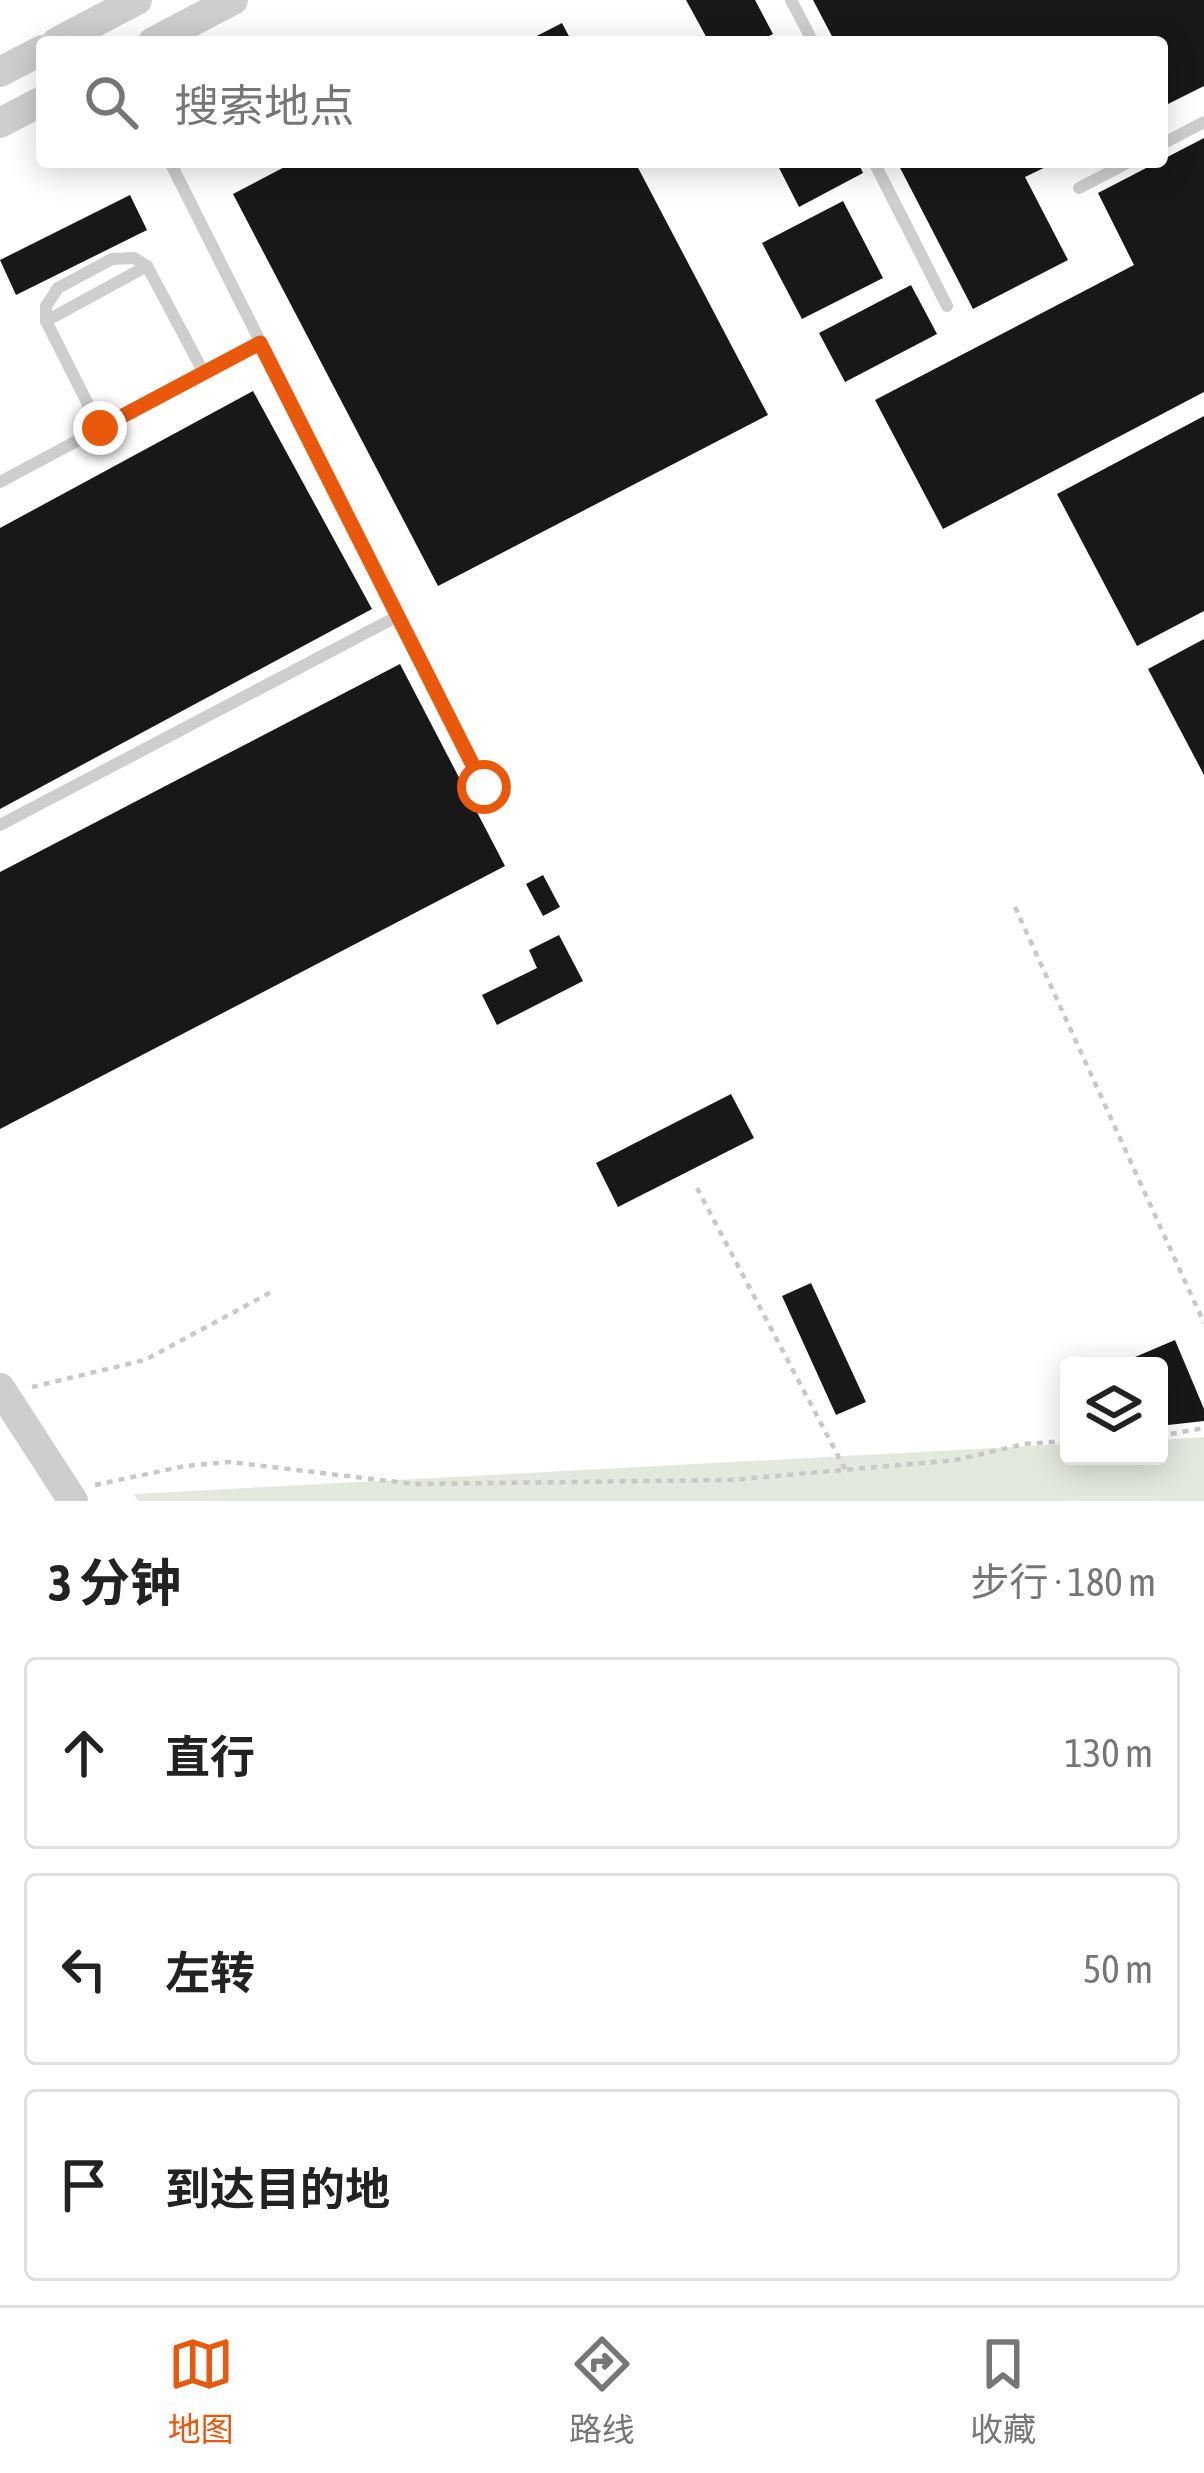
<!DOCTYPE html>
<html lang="zh">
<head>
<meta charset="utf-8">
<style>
	body { margin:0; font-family:"Asap Condensed","Noto Sans SC",sans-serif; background:#f6f6f6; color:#222 }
	.controls { position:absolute; right:36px; bottom:36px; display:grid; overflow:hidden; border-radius:12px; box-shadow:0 6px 30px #0003 }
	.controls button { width:108px; height:108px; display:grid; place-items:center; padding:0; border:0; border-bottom:3px solid #e0e0e0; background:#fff; color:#222; font:60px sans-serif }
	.stop { position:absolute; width:36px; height:36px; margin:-27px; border:9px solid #ea580c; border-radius:50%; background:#fff }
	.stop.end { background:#ea580c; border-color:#fff; box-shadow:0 3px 12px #0008 }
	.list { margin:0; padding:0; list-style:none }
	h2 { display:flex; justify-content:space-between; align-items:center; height:156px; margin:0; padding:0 48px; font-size:51px }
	h2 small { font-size:39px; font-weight:400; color:#767676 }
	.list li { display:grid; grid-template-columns:78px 1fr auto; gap:36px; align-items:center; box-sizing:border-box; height:192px; margin:0 24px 24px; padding:0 24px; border:3px solid #e0e0e0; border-radius:12px }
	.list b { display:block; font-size:45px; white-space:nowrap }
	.list em { font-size:39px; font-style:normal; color:#767676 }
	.icon { flex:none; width:66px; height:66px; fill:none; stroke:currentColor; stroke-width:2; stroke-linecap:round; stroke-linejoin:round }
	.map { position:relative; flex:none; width:1204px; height:1501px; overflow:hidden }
	.search { position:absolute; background:#fff; box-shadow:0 6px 30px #0003; left:36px; right:36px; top:36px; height:132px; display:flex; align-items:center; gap:30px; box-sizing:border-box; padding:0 42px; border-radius:12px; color:#767676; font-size:45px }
	.sheet { height:804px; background:#fff }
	nav { display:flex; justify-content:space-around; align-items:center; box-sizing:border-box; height:168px; border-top:3px solid #e0e0e0; background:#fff; font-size:33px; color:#767676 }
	nav a { display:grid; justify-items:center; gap:6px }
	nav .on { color:#ea580c }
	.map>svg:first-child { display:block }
</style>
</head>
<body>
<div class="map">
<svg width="1204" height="1501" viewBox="0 0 1204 1501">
	<rect width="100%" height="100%" fill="#fff"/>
	<path fill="#e4e9de" d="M1204,1437v64h-1066l-4,-7 935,-50v12h90v-16z"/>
	<g fill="#181818">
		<path d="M686,0h69l18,34 -16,8h-18l-2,-3 -28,3z"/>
		<path d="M813,0h391v86l-42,21v-65h-327z"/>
		<path d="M562,23l10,19h-47z"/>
		<path d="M1204,138v254l-261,137 -68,-129 259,-135 -36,-72z"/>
		<path d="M294,162h341l133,253 -330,171 -205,-392z"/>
		<path d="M776,162h82l5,11 -64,34z"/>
		<path d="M897,162h159l-31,15 43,83 -95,49z"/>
		<path d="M130,195l17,35 -131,65 -16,-35z"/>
		<path d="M843,201l40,77 -81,41 -40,-76z"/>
		<path d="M911,285l26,49 -92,48 -26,-49z"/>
		<path d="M253,391l119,218 -372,200v-281z"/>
		<path d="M1204,416v195l-67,35 -80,-152z"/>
		<path d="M1204,639v136l-56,-106z"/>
		<path d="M400,664l105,202 -505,263v-257z"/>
		<path d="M543,875l17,32 -17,9 -17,-32z"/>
		<path d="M559,935l24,46 -86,44 -15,-30 55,-27 -8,-18z"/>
		<path d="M731,1094l23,44 -136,69 -22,-44z"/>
		<path d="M811,1283l55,119 -30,13 -54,-119z"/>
		<path d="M1175,1340l29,69v12l-45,5v-60h-45z"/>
	</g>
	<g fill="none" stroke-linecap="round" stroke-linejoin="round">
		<g stroke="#c8c8c8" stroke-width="4.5" stroke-dasharray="6 6" stroke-linecap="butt">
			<path d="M1015,907l189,416"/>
			<path d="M697,1188l148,281"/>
			<path d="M32,1387l113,-27 130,-70"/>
			<path d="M1159,1436l45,-8"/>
			<path d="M95,1485l90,-19 45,-4 184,22 316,-4 226,-20 68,-16 45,-3"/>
		</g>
		<g stroke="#cecece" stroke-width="12">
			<path d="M791,0l22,42"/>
			<path d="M1162,144l42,-22"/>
			<path d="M170,162l314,625"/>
			<path d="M874,162l73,144"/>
			<path d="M1079,188l50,-26"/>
			<path d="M46,321v-15l12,-18 54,-29 22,-1 13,8"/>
			<path d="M100,428l-54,-107 101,-55 57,107"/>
			<path d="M0,482l260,-139"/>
			<path d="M0,825l398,-209"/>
		</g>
		<g stroke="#cecece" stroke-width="30">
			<path d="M57,42l80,-42"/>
			<path d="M153,42l80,-42"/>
			<path d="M0,72l42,-22"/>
			<path d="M0,123l42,-22"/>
			<path d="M0,1388l73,113"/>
		</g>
	</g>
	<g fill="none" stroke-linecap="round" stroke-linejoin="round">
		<path stroke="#ea580c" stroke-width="15" d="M100,428l160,-85 224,444"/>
	</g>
</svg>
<div class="controls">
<button><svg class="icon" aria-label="layers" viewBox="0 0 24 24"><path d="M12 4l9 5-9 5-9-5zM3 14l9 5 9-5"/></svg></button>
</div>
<div class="stop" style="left:484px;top:787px"></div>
<div class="stop end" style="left:100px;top:428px"></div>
<div class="search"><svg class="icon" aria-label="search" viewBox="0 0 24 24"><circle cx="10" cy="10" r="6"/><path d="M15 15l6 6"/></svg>搜索地点</div>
</div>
<section class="sheet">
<h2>3 分钟<small>步行 · 180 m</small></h2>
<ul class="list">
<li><svg class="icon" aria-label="ahead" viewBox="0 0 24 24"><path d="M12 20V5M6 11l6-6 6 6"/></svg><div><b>直行</b></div><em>130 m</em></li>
<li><svg class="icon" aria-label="left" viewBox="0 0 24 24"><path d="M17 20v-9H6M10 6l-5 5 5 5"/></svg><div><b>左转</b></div><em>50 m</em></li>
<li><svg class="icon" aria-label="arrive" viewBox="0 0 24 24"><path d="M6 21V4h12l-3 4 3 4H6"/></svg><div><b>到达目的地</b></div></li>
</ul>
</section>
<nav>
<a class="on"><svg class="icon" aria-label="map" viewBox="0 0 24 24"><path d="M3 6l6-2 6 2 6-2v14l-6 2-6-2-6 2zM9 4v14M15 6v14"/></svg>地图</a>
<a><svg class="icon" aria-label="directions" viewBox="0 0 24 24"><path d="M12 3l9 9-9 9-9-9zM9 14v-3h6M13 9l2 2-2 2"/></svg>路线</a>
<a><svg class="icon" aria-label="saved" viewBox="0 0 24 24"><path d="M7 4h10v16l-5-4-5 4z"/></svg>收藏</a>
</nav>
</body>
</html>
